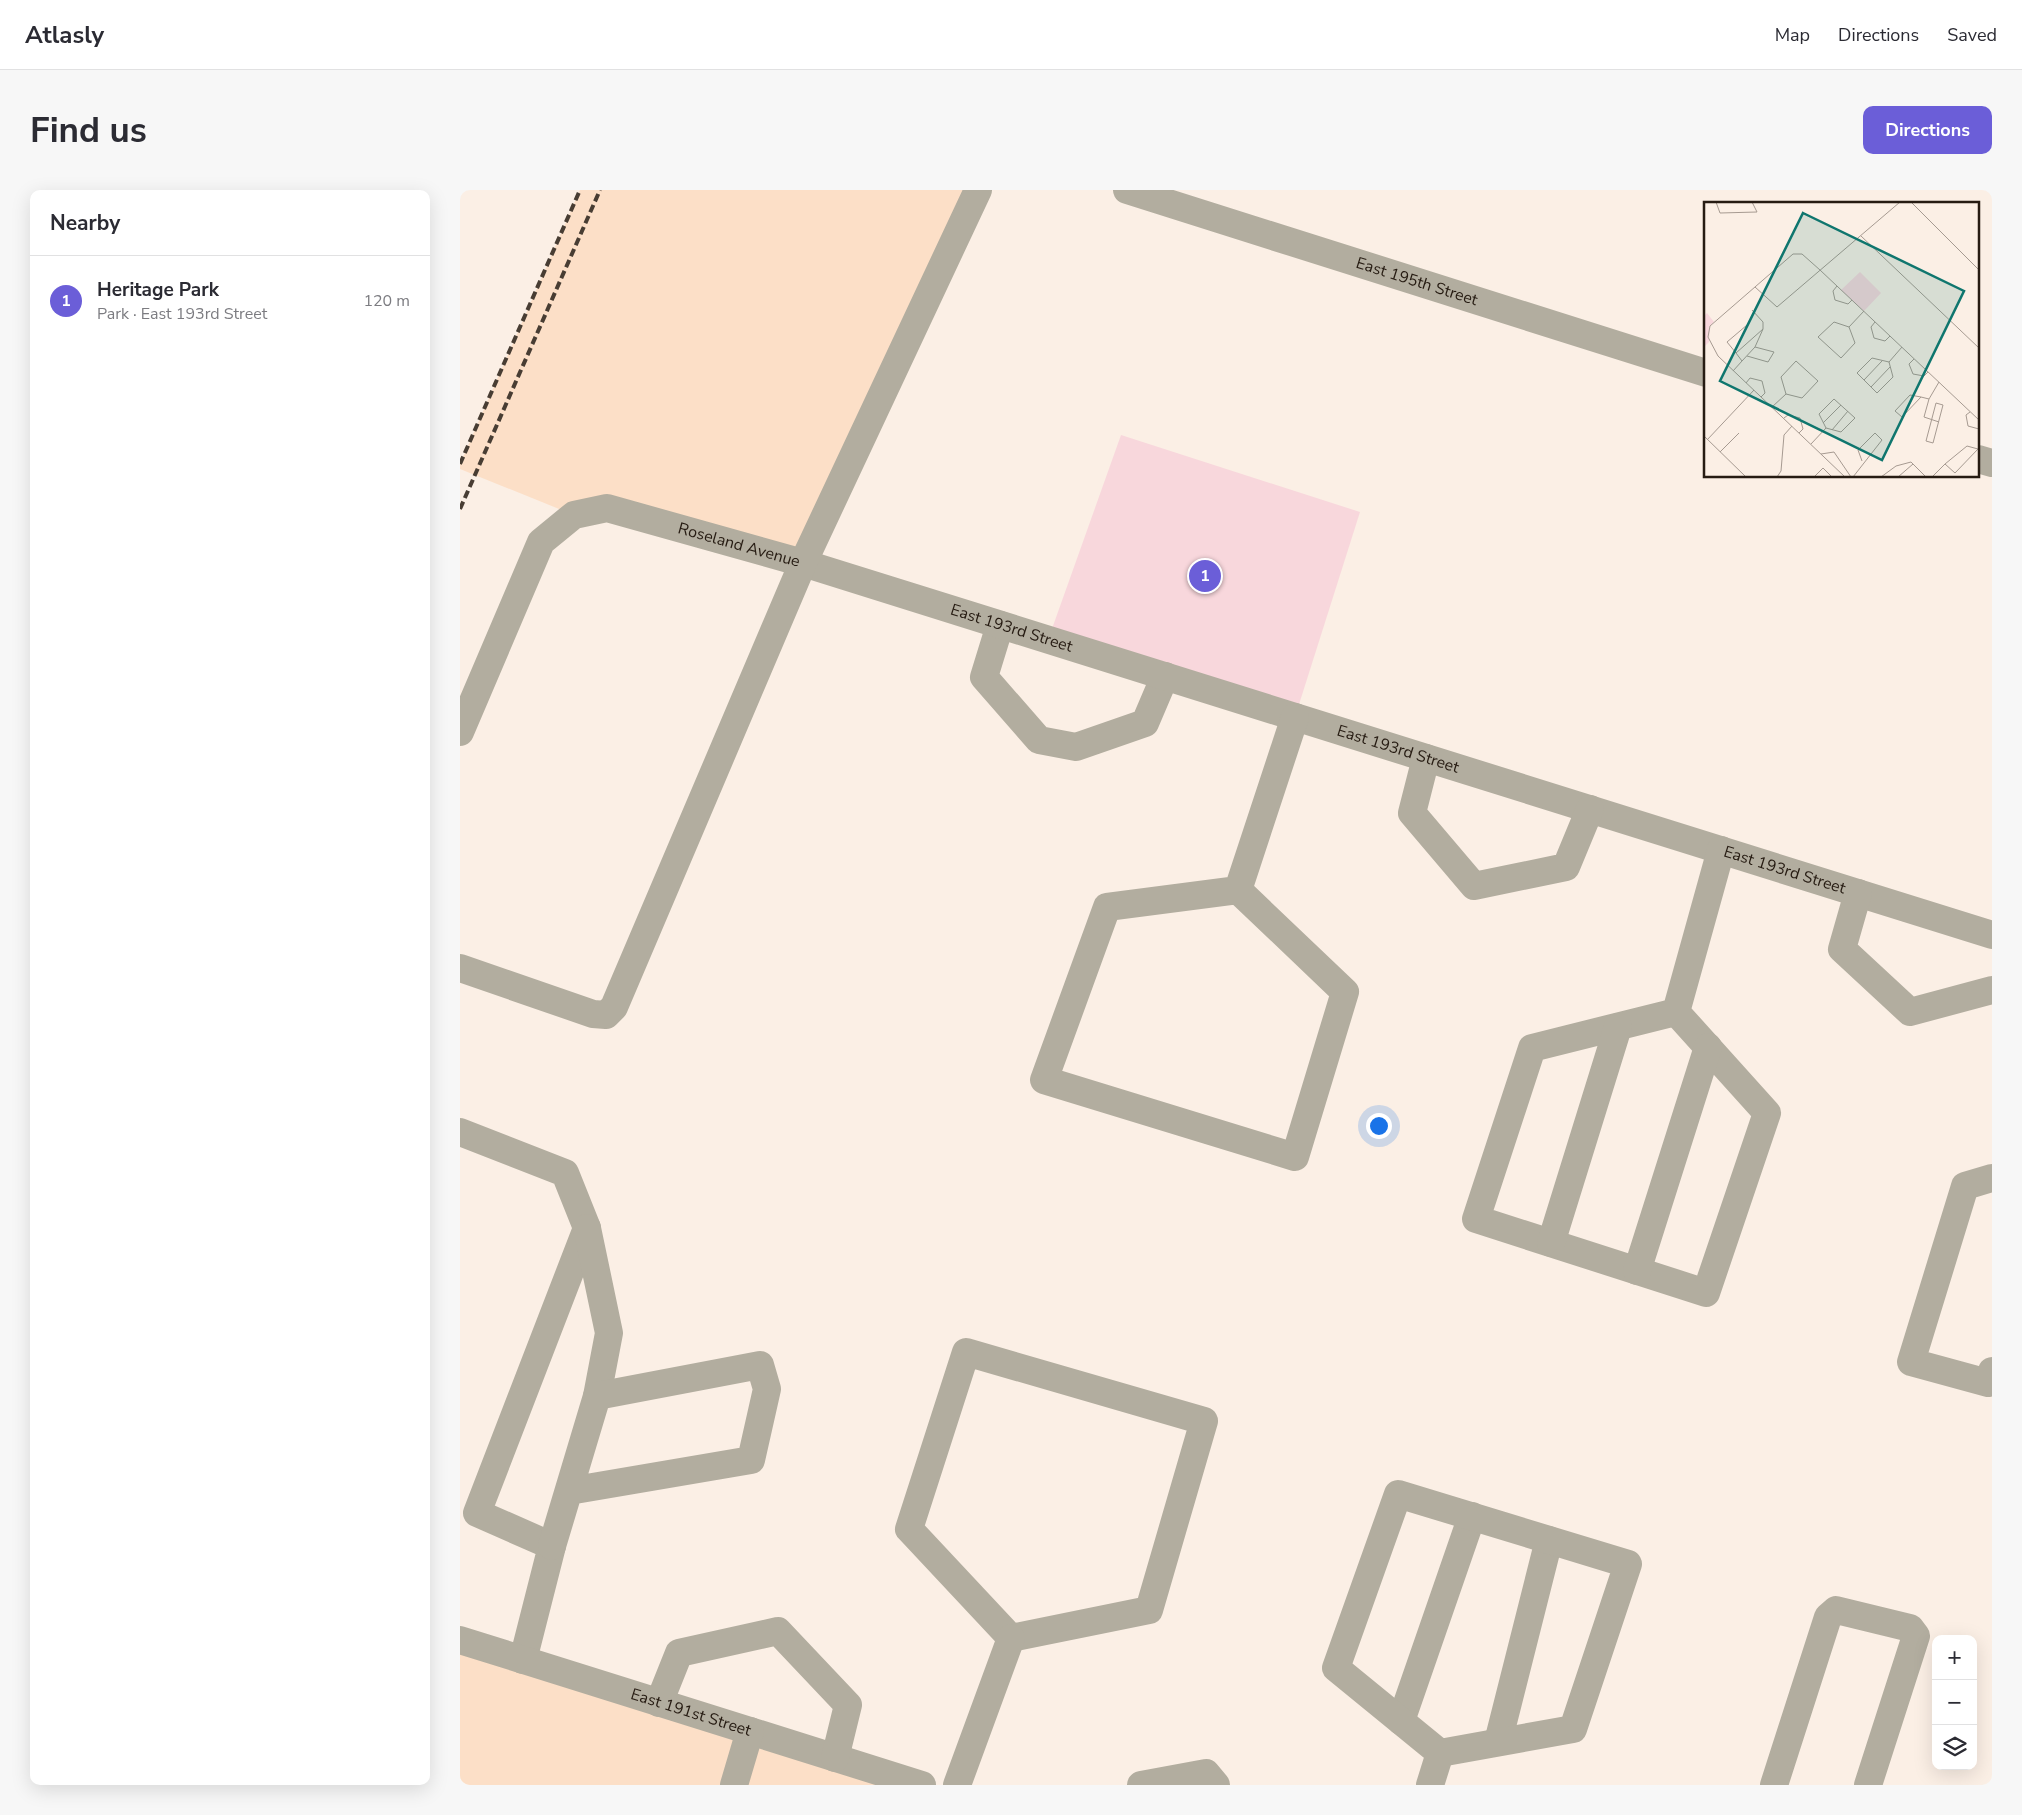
<!DOCTYPE html>
<html lang="en">
<head>
<meta charset="utf-8">
<style>
	body { margin:0; font-family:"Nunito Sans",sans-serif; background:#f7f7f7; color:#2b2b33 }
	.controls { position:absolute; right:15px; bottom:15px; display:grid; overflow:hidden; border-radius:10px; box-shadow:0 5px 20px #0002 }
	.controls button { width:45px; height:45px; display:grid; place-items:center; padding:0; border:0; border-bottom:1px solid #e1e1e2; background:#fff; color:#2b2b33; font:25px sans-serif }
	.you { position:absolute; left:918px; top:935px; width:18px; height:18px; margin:-12px; border:4px solid #fff; border-radius:50%; background:#1a73e8; box-shadow:0 0 0 8px #1a73e833 }
	.badge { display:grid; place-items:center; width:32px; height:32px; border-radius:50%; background:#6b5ed8; color:#fff; font-size:16px; font-weight:700 }
	.pin { position:absolute; translate:-50% -50%; border:2px solid #fff; box-shadow:0 1px 5px #0006 }
	.list { margin:0; padding:0; list-style:none }
	h2 { display:flex; justify-content:space-between; align-items:center; height:65px; margin:0; padding:0 20px; font-size:21px }
	h2 small { font-size:16px; font-weight:400; color:#7c7c81 }
	.list li { display:grid; grid-template-columns:32px 1fr auto; gap:15px; align-items:center; box-sizing:border-box; height:90px; padding:0 20px; border-top:1px solid #e1e1e2 }
	.list b { display:block; font-size:19px; white-space:nowrap }
	.list p { margin:0; font-size:16px; white-space:nowrap; color:#7c7c81 }
	.list em { font-size:16px; font-style:normal; color:#7c7c81 }
	.icon { flex:none; width:28px; height:28px; fill:none; stroke:currentColor; stroke-width:2; stroke-linecap:round; stroke-linejoin:round }
	.map { position:relative; flex:none; width:1532px; height:1595px; overflow:hidden; border-radius:10px }
	header { display:flex; align-items:center; gap:30px; box-sizing:border-box; height:70px; padding:0 25px; background:#fff; border-bottom:1px solid #e1e1e2 }
	header strong { font-size:24px }
	nav { display:flex; gap:28px; margin-inline-start:auto; font-size:18px }
	.intro { display:flex; align-items:center; justify-content:space-between; box-sizing:border-box; height:120px; padding:0 30px }
	h1 { margin:0; font-size:35px }
	.button { padding:12px 22px; border-radius:10px; background:#6b5ed8; color:#fff; font-size:18px; font-weight:700 }
	main { display:flex; gap:30px; padding:0 30px }
	aside { flex:1; background:#fff; border-radius:10px; box-shadow:0 5px 20px #0002 }
	.map>svg:first-child { display:block }
</style>
</head>
<body>
<header>
<strong>Atlasly</strong>
<nav><a>Map</a><a>Directions</a><a>Saved</a></nav>
</header>
<div class="intro"><h1>Find us</h1><a class="button">Directions</a></div>
<main>
<aside>
<h2>Nearby<small></small></h2>
<ul class="list">
<li><span class="badge">1</span><div><b>Heritage Park</b><p>Park · East 193rd Street</p></div><em>120 m</em></li>
</ul>
</aside>
<div class="map">
<svg width="1532" height="1595" viewBox="0 0 1532 1595">
	<rect width="100%" height="100%" fill="#fbefe5"/>
	<g fill="#fcdfc7">
		<path d="M120,0h398l-175,373 -229,-48 -114,-46v-5z"/>
		<path d="M0,1450l462,145h-462z"/>
	</g>
	<path fill="#f8d7dc" d="M661,245l239,77 -65,205 -247,-77z"/>
	<g fill="none" stroke-linecap="round" stroke-linejoin="round">
		<g stroke="#b2ad9f" stroke-width="28">
			<path id="s1" d="M667,0l579,183"/>
			<path d="M1518,269l14,4"/>
			<path d="M540,435l-16,52 55,63 37,7 69,-24 20,-47"/>
			<path id="s2" d="M0,542l81,-190 33,-27 33,-7 196,55 1189,372"/>
			<path d="M966,568l-14,55 62,73 92,-19 24,-58"/>
			<path d="M778,700l107,102 -50,165 -251,-77 63,-173 131,-17 57,-173"/>
			<path d="M1398,703l-16,56 68,63 82,-22"/>
			<path d="M0,778l133,46 13,1 8,-8 189,-444 175,-373"/>
			<path d="M1216,822l91,101 -61,180 -230,-74 56,-171 144,-36 45,-162"/>
			<path d="M0,942l105,41 22,55 -110,285 75,33 -29,114"/>
			<path d="M1532,988l-27,8 -54,176 77,21 4,-12"/>
			<path d="M127,1038l22,105 -12,63"/>
			<path d="M1091,1053l67,-216"/>
			<path d="M1177,1081l71,-224"/>
			<path d="M506,1162l238,69 -55,189 -138,28 -102,-109z"/>
			<path d="M92,1356l45,-150 163,-31 7,24 -16,71 -182,31"/>
			<path id="s3" d="M0,1450l462,145"/>
			<path d="M199,1513l20,-50 99,-22 70,74 -13,53"/>
			<path d="M941,1531l71,-205"/>
			<path d="M1038,1552l51,-202"/>
			<path d="M274,1595l16,-54"/>
			<path d="M497,1595l54,-147"/>
			<path d="M681,1595l65,-12 10,12"/>
			<path d="M970,1595l10,-32 -104,-85 62,-174 230,70 -55,165 -133,24"/>
			<path d="M1314,1595l54,-168 8,-7 74,18 6,8 -48,149"/>
		</g>
		<g stroke="#483d33" stroke-width="4" stroke-dasharray="8 4" stroke-linecap="butt">
			<path d="M0,274l120,-274"/>
			<path d="M0,319l140,-319"/>
		</g>
	</g>
	<g text-anchor="middle" dominant-baseline="central" stroke-width="4" stroke-linejoin="round" paint-order="stroke">
		<g font-size="16" fill="#261b12" stroke="#fff">
			<text stroke="none"><textPath href="#s1" startOffset="304">East 195th Street</textPath></text>
			<text stroke="none"><textPath href="#s2" startOffset="420">Roseland Avenue</textPath></text>
			<text stroke="none"><textPath href="#s2" startOffset="705">East 193rd Street</textPath></text>
			<text stroke="none"><textPath href="#s2" startOffset="1110">East 193rd Street</textPath></text>
			<text stroke="none"><textPath href="#s2" startOffset="1515">East 193rd Street</textPath></text>
			<text stroke="none"><textPath href="#s3" startOffset="242">East 191st Street</textPath></text>
		</g>
	</g>
	<g transform="translate(1244 12)">
		<rect width="275" height="275" fill="#fbefe5"/>
		<path d="M156,70l21,21 -17,18 -23,-21zM3,111l7,9 -4,4 -1,16 -5,5v-31z" fill="#f8d7dc"/>
		<path fill="none" stroke="#a69a91" stroke-width="1" d="M12,0l4,11 37,-1 -5,-10M207,0l68,68M157,34l118,112M133,84l-4,5 2,9 13,4 4,-4M51,85l22,20 123,-105M171,120l-4,5 3,11 11,3 5,-5M145,125l6,16 -14,15 -23,-21 16,-15 15,5 15,-16M51,145l8,-18M32,151l-9,-11 20,-17M210,157l-5,5 4,10 11,2 4,-4M38,159l13,-14 19,5 -6,10 -21,-6M185,160l4,15 -16,16 -20,-20 15,-15 17,4 13,-15M29,169l9,-10 -6,-8 27,-24v-7l-11,-12M160,178l18,-19M42,181l4,-5 12,3 3,12 -4,4M167,185l19,-20M217,195l-19,20 -7,-6 15,-16 11,2 8,2 10,-17M225,197l-5,18 15,5M232,201l7,2 -10,38 -7,-2zM68,205l14,-13 16,4 16,-17 -22,-20 -15,16 5,17M266,210l-4,3 2,11 11,3M80,216l4,-3 12,3 3,11 -4,4M119,221l18,-18M128,228l16,-19M0,234l42,41M3,238l47,-50M107,242l15,-16 -7,-14 15,-15 21,19 -14,14 -15,-4M16,250l19,-19M117,252l13,-2 17,25M73,275l4,-6 3,-36 8,-9M110,275l9,-9 9,9M141,275l-127,-121 -10,-19 2,-11 83,-72h9l18,16 159,150M149,275l29,-37 -7,-7 -17,17 4,11M177,275l15,-11 15,-4 15,15M194,275l15,-13M228,275l13,-13 10,9 23,-24 -11,-3 -22,18"/>
		<path fill="#0f766e" fill-opacity="0.15" stroke="#0f766e" stroke-width="2.5" d="M99,11l161,78 -82,169 -162,-79z"/>
		<rect width="275" height="275" fill="none" stroke="#261b12" stroke-width="2.5"/>
	</g>
</svg>
<div class="controls">
<button>+</button>
<button>−</button>
<button><svg class="icon" aria-label="layers" viewBox="0 0 24 24"><path d="M12 4l9 5-9 5-9-5zM3 14l9 5 9-5"/></svg></button>
</div>
<div class="you"></div>
<div class="pin badge" style="left:745px;top:386px">1</div>
</div>
</main>
</body>
</html>
